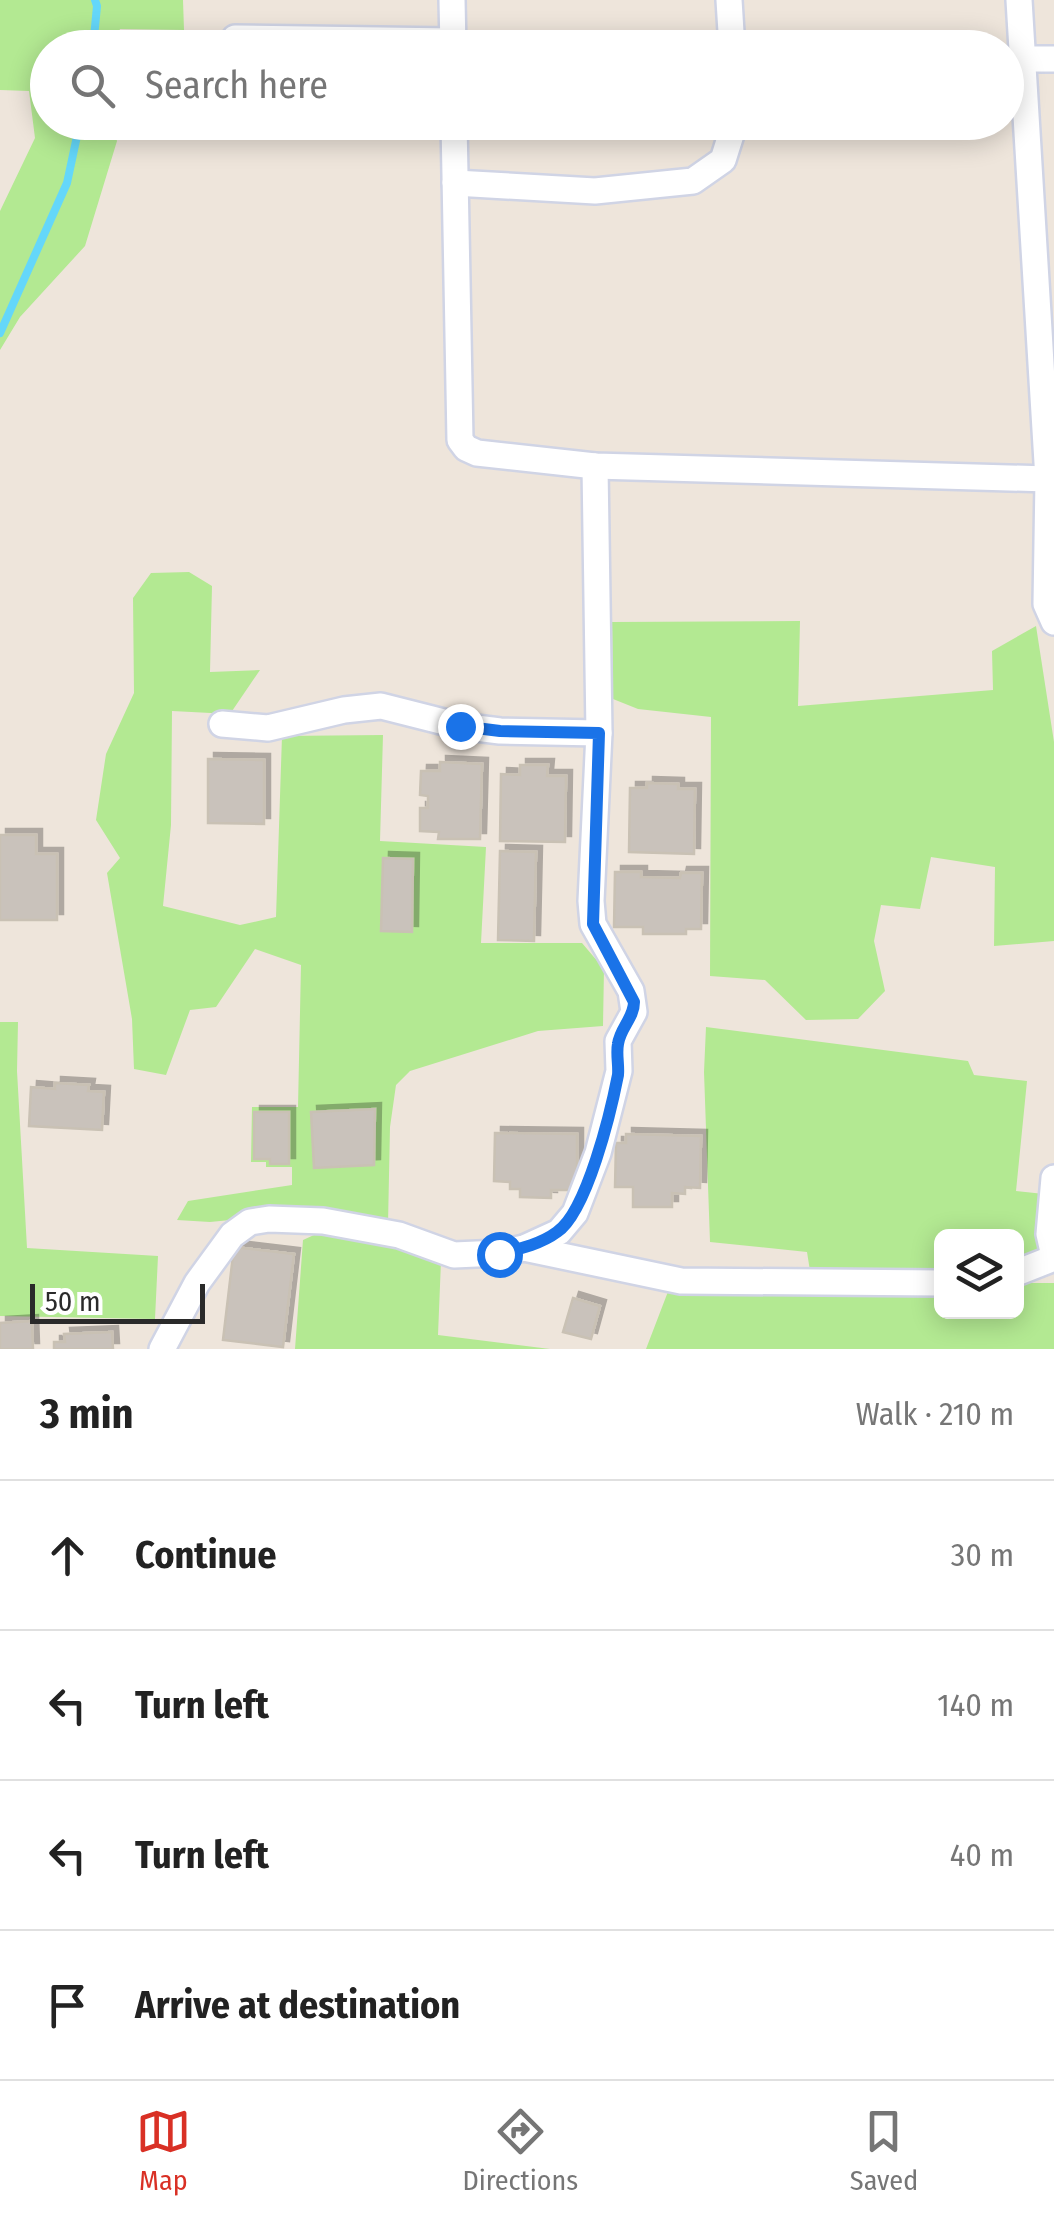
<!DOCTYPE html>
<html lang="en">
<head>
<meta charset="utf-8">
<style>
	body { margin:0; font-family:"Fira Sans Condensed",sans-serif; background:#f2f2f2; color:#222 }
	.controls { position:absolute; right:30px; bottom:30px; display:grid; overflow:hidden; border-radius:15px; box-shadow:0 5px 25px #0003 }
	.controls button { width:90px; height:90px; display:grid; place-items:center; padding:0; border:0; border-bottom:2px solid #e0e0e0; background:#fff; color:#222; font:50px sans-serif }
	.scale { position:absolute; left:30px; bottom:25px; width:175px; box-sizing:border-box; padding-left:10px; border:5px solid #2a2a2a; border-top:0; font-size:28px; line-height:35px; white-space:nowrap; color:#2a2a2a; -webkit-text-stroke:8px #fff; paint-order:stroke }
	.stop { position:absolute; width:30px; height:30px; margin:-22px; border:8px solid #1a73e8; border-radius:50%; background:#fff }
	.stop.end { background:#1a73e8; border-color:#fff; box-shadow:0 2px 10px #0008 }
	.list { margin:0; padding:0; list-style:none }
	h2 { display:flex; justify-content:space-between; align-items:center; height:130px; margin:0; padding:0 40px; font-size:42px }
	h2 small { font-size:32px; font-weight:400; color:#767676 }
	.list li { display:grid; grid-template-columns:65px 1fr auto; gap:30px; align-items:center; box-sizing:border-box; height:150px; padding:0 40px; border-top:2px solid #e0e0e0 }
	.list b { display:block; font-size:38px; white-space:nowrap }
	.list em { font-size:32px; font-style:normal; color:#767676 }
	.icon { flex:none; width:55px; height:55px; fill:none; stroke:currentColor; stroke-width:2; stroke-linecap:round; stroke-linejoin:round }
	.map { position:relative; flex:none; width:1054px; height:1349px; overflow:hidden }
	.search { position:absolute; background:#fff; box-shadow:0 5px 25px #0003; left:30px; right:30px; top:30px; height:110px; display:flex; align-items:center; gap:25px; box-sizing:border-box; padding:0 35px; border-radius:55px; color:#767676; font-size:38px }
	.sheet { height:730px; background:#fff }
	nav { display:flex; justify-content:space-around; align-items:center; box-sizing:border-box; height:140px; border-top:2px solid #e0e0e0; background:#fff; font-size:28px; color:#767676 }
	nav a { display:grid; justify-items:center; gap:5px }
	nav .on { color:#d93025 }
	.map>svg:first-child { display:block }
</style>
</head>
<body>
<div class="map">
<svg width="1054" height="1349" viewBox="0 0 1054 1349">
	<defs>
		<filter id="shadow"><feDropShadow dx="6" dy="-6" stdDeviation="0" flood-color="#0004"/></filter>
	</defs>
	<rect width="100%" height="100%" fill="#eee5db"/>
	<g fill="#b3e992">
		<path d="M0,0h183l1,30 -64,-1 -6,18 -66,1v74l63,1 6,18 -32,105 -65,71 -20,33v-139l35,-73 -6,-47 -29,-1z"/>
		<path d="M189,572l23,14 -2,86 50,-2 -30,44 -58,-3 -1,114 -8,81 77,19 36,-8 6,-181 101,-1 -3,106 106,6 -5,96h101l22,26 -1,57 -65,5 -128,40 -14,14 -6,42 -2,97 -85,-11 -93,9 -33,-2 11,-19 104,-16v-18h-26v-5h-15l1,-55h46l3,-142 -46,-16 -39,58 -26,3 -24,65 -32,-6 -2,-50 -25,-146 13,-15 -24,-38 10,-66 28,-61 -1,-95 18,-25z"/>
		<path d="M800,621l-2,85 195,-16 -1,-39 44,-25 18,116v199l-60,5 1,-79 -64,-10 -11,52 -39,-4 -7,36 11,50 -27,28 -52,1 -41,-40 -55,-4 1,-259 -73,-8 -25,-10 -1,-77z"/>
		<path d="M0,1022h18l-1,49 10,177 131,8 -3,63 -155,-3z"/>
		<path d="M706,1027l262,34 6,14 53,6 -11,110 28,3 -7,59 -20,10 -1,-27h-74l-1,38 -131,-3 -3,-19 -97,-10 -6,-170z"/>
		<path d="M325,1230l60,10 56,21 -3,74 112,14h-255l8,-109z"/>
		<path d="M1017,1283h37v66h-408l23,-60 272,-5 1,28h74z"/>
	</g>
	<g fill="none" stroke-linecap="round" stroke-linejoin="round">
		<g stroke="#64d7fa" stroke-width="8">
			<path d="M93,48l4,-42 -2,-6"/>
			<path d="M0,333l67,-150 13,-61"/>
		</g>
	</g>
	<g fill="#c9c2bb" stroke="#c9c1b4" stroke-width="2.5" filter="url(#shadow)">
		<path d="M208,759l56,1v64l-56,-1z"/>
		<path d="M440,762l42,2 -2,75h-42l1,-7 -19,-1v-23h8v-12l-8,-1 1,-24h19z"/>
		<path d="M520,765h28l-1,11h19l-1,66 -65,-1 1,-67 19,1z"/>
		<path d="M647,783l31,1v5h17l-1,65 -65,-2 1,-64h17z"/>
		<path d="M0,835h36v19h21v66h-57z"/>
		<path d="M500,851l36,1 -2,89 -36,-1z"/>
		<path d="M383,858l30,1 -1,73 -31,-1z"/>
		<path d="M615,872h26v5l39,1 1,-5h21l-1,56h-15v5h-43v-7h-29z"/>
		<path d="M55,1083l34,2 -1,6 16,1 -2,38 -73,-4 2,-39 24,2z"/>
		<path d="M375,1109l-1,56 -60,3 -3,-56z"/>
		<path d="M254,1112h35v52h-19v-5h-16z"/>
		<path d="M495,1133l82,1v56h-26v8l-31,-1v-8h-10v-7l-16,-1z"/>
		<path d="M626,1134l75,2 -1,52 -15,-1v7l-13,-1v14h-39v-20h-18l1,-44h10z"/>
		<path d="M234,1247l60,7 -11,93 -60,-7z"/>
		<path d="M573,1298l27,8 -9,33 -28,-7z"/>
		<path d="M32,1321l1,28h-33v-26z"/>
		<path d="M112,1332l1,17h-59v-7h11l-1,-8z"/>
	</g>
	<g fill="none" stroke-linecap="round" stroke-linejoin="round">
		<g stroke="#d0d4e5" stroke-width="30">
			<g id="minor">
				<path d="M452,0l1,48"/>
				<path d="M729,0l3,48"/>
				<path d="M1019,0l29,479 -2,125 8,18"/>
				<path d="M235,38l218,3"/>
				<path d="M1024,59h30"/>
				<path d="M454,122l6,318 6,8 11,5 118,13 453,13"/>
				<path d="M455,183l140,8 98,-10 30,-21 12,-38"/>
				<path d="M222,724l46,4 76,-18 37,-4 79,20 40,5 99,2"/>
				<path d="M1054,1178l-5,56 5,22"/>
				<path d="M524,1248l157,33 261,2"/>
				<path d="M1016,1273l38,-15"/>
				<path d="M162,1349l35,-66 35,-48 18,-13 19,-3 54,2 76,14 55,20 45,-2 25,-5 35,-16 16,-19 23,-60 21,-82 -1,-30 16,-29 -3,-21 -38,-67 -2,-23 8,-168 -4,-267"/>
			</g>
		</g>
		<use href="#minor" stroke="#fff" stroke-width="25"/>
	</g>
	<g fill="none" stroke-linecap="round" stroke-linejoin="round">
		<path stroke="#1a73e8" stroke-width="12" d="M460,726l40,5 99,2 -6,191 41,78c0,16 -14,26 -16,42 -2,10 1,21 0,31 -7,36 -31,137 -61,157 -16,12 -38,17 -58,22"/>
	</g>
</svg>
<div class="controls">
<button><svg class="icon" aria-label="layers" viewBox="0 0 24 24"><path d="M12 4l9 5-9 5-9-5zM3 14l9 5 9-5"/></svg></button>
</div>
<div class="scale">50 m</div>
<div class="stop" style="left:499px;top:1254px"></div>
<div class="stop end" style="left:460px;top:726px"></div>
<div class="search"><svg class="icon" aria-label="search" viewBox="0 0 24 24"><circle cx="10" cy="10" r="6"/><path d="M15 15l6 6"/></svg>Search here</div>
</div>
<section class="sheet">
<h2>3 min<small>Walk · 210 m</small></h2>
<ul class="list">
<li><svg class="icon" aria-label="ahead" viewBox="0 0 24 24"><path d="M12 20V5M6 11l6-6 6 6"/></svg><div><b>Continue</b></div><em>30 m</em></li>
<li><svg class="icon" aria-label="left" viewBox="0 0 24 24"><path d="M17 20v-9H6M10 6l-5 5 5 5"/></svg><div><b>Turn left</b></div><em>140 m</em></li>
<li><svg class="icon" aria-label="left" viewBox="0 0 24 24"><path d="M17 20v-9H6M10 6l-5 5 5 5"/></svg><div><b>Turn left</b></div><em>40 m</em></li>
<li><svg class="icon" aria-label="arrive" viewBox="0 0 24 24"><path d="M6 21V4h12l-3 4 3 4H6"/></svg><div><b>Arrive at destination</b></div></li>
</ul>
</section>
<nav>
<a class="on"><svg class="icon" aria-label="map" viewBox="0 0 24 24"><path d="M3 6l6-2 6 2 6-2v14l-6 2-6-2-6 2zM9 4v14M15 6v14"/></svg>Map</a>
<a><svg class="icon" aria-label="directions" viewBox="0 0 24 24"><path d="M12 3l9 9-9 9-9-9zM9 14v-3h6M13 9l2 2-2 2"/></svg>Directions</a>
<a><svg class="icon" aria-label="saved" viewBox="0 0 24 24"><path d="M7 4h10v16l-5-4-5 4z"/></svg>Saved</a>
</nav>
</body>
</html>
